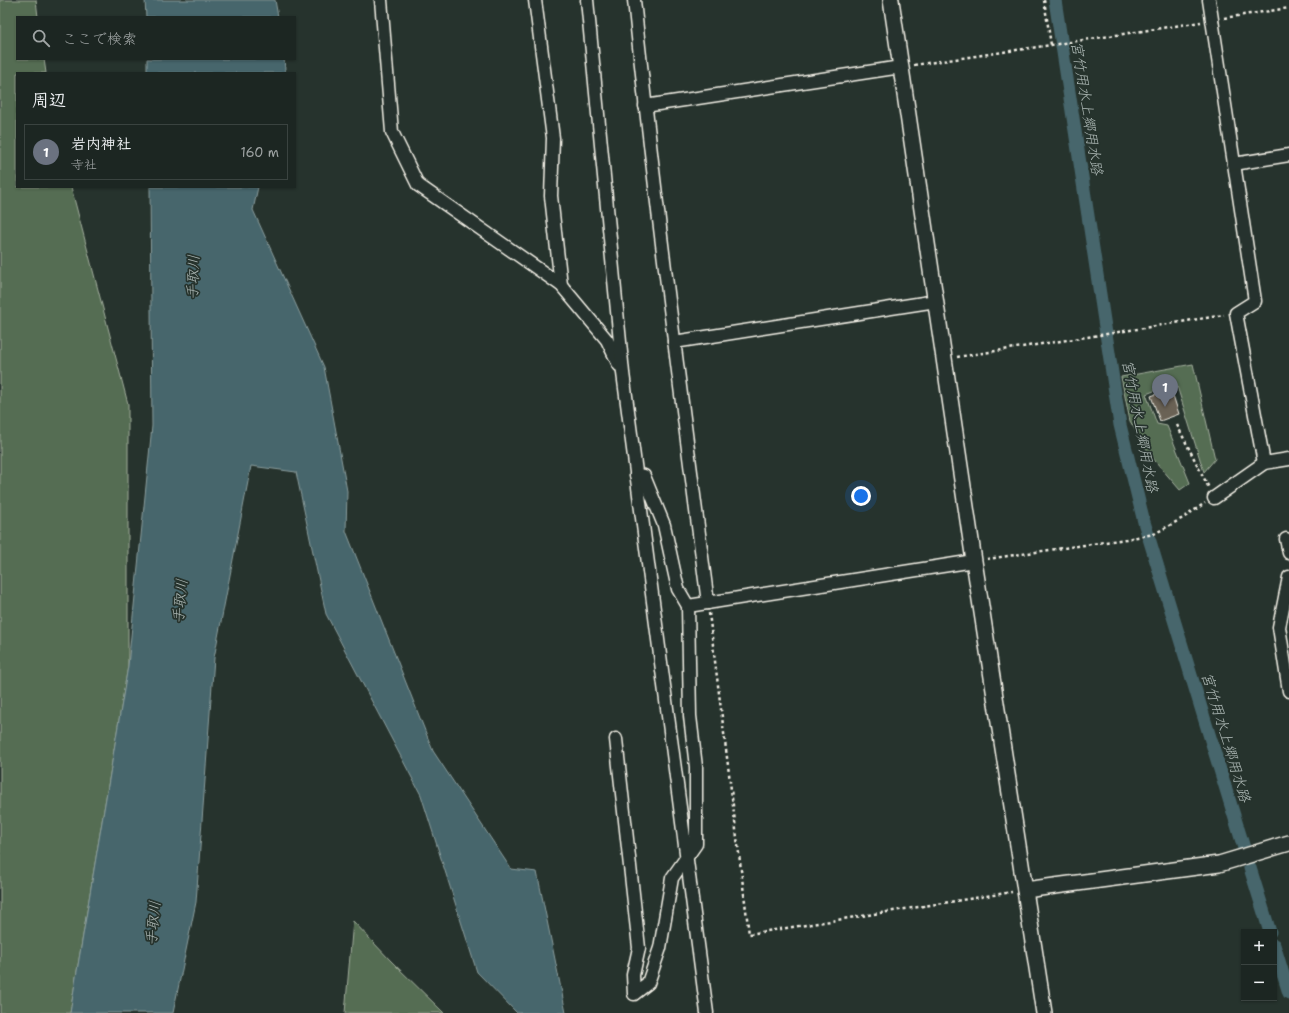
<!DOCTYPE html>
<html lang="ja">
<head>
<meta charset="utf-8">
<style>
	body { margin:0; font-family:"Shantell Sans","Klee One",sans-serif; background:#252e2a; color:#f1f3f6 }
	.controls { position:absolute; right:12px; bottom:12px; display:grid; overflow:hidden; border-radius:0px; box-shadow:0 1px 3px #0004 }
	.controls button { width:36px; height:36px; display:grid; place-items:center; padding:0; border:0; border-bottom:1px solid #3a4340; background:#1c2622; color:#f1f3f6; font:20px sans-serif }
	.you { position:absolute; left:861px; top:496px; width:14px; height:14px; margin:-10px; border:3px solid #fff; border-radius:50%; background:#1a73e8; box-shadow:0 0 0 6px #1a73e833 }
	.badge { display:grid; place-items:center; width:26px; height:26px; border-radius:50%; background:#ffd166; color:#fff; font-size:13px; font-weight:700 }
	.pin { position:absolute; translate:-50% -33px; filter:drop-shadow(0 1px 2px #0008) }
	.pin::after { content:''; position:absolute; top:21px; width:14px; height:12px; background:inherit; clip-path:polygon(0 0,100% 0,50% 100%) }
	.list { margin:0; padding:0; list-style:none }
	h2 { display:flex; justify-content:space-between; align-items:center; height:52px; margin:0; padding:0 16px; font-size:17px }
	h2 small { font-size:13px; font-weight:400; color:#a0a5a5 }
	.list li { display:grid; grid-template-columns:26px 1fr auto; gap:12px; align-items:center; box-sizing:border-box; height:56px; margin:0 8px 8px; padding:0 8px; border:1px solid #3a4340; border-radius:0px }
	.list b { display:block; font-size:15px; white-space:nowrap }
	.list p { margin:0; font-size:13px; white-space:nowrap; color:#a0a5a5 }
	.list em { font-size:13px; font-style:normal; color:#a0a5a5 }
	.icon { flex:none; width:22px; height:22px; fill:none; stroke:currentColor; stroke-width:2; stroke-linecap:round; stroke-linejoin:round }
	.map { position:relative; flex:none; width:1289px; height:1013px; overflow:hidden }
	.search { position:absolute; background:#1c2622; box-shadow:0 1px 3px #0004; left:16px; top:16px; width:280px; height:44px; display:flex; align-items:center; gap:10px; box-sizing:border-box; padding:0 14px; border-radius:0px; color:#a0a5a5; font-size:15px }
	.panel { position:absolute; background:#1c2622; box-shadow:0 1px 3px #0004; left:16px; top:72px; width:280px; height:116px; border-radius:0px }
	.map>svg:first-child { display:block }
</style>
</head>
<body>
<div class="map">
<svg width="1289" height="1013" viewBox="0 0 1289 1013">
	<rect width="100%" height="100%" fill="#26332d"/>
	<filter id="ink" filterUnits="userSpaceOnUse"><feTurbulence type="fractalNoise" baseFrequency=".025" numOctaves="2"/><feDisplacementMap in="SourceGraphic" scale="8" xChannelSelector="R" yChannelSelector="G"/><feConvolveMatrix kernelMatrix="1 2 1 2 8 2 1 2 1" color-interpolation-filters="sRGB"/></filter>
	<g filter="url(#ink)">
		<g fill="#546d53" stroke="#a4af9e">
			<path d="M0,0h36l2,17h-21v42h27l2,14h-29v114h54l57,217v262l-58,347h-70z"/>
			<path d="M1193,364l22,95 -11,13 -28,-89 -30,11 11,30 10,2 23,57 -10,7 -30,-35 -20,-34 -9,-44z"/>
			<path d="M353,921l38,40 53,52h-99z"/>
		</g>
		<g fill="#46666c" stroke="#8c9e9e">
			<path d="M145,0h130l3,17h-132z"/>
			<path d="M147,59h137l1,10 -1,4h-137z"/>
			<path d="M150,187h108l-5,23 71,157 23,124 -1,40 87,220 78,118 26,3 29,141h-49l-40,-41 -56,-177 -95,-181 -30,-142 -45,-6 -37,192 -18,244 -23,111h-103l58,-347 24,-240z"/>
		</g>
		<g fill="none" stroke-linecap="round" stroke-linejoin="round">
			<g stroke="#46666c" stroke-width="13">
				<path d="M1055,0l65,425 24,97 100,326"/>
				<path d="M1250,868l20,64"/>
				<path d="M1274,945l15,48"/>
			</g>
		</g>
		<path fill="#6b6254" stroke="#f4f1e8" d="M1171,389l8,25 -19,7 -9,-25z"/>
		<g fill="none" stroke-linecap="round" stroke-linejoin="round">
			<g stroke="#f4f1e8" stroke-width="15">
				<g id="minor">
					<path d="M381,0l11,132 26,53 143,100 46,55 12,25"/>
					<path d="M535,0l18,138 -2,58 10,89"/>
					<path d="M587,0l36,373 84,640"/>
					<path d="M634,0c21,201 48,402 74,603"/>
					<path d="M1209,0l46,301 -19,12 28,150"/>
					<path d="M645,106l256,-39"/>
					<path d="M1234,164l55,-9"/>
					<path d="M674,342l262,-41"/>
					<path d="M1214,498l50,-35 25,-4"/>
					<path d="M1286,539l3,14"/>
					<path d="M1289,577l-10,50 10,64"/>
					<path d="M688,606l286,-45"/>
					<path d="M616,739l23,209 -6,27 1,19 14,-11 12,-35 12,-70 24,-34v-77l-6,-51 -2,-110 -10,-17 -14,-64 -20,-49 -8,-1"/>
				</g>
			</g>
			<g stroke="#f4f1e8" stroke-width="18">
				<g id="tertiary">
					<path d="M891,0l83,561 70,452"/>
					<path d="M1025,890l194,-26 70,-21"/>
				</g>
			</g>
			<g stroke="#f4f1e8" stroke-width="2.5" stroke-dasharray="3 3" stroke-linecap="butt">
				<path d="M1044,0l7,45"/>
				<path d="M1224,18l65,-10"/>
				<path d="M914,65l137,-20 150,-23"/>
				<path d="M957,357l143,-22 124,-20"/>
				<path d="M1177,425l32,63"/>
				<path d="M987,559l139,-20 28,-5 29,-16 22,-15"/>
				<path d="M709,613l40,321 263,-42"/>
			</g>
			<use href="#minor" stroke="#26332d" stroke-width="12"/>
			<use href="#tertiary" stroke="#26332d" stroke-width="15"/>
		</g>
	</g>
	<g text-anchor="middle" dominant-baseline="central" stroke-width="3.5" stroke-linejoin="round" paint-order="stroke">
		<g font-size="15" font-style="italic" fill="#aeb9b6" stroke="#26332d">
			<text transform="translate(1087 108) rotate(81)">宮竹用水上郷用水路</text>
			<text transform="translate(193 277) rotate(-88)">手取川</text>
			<text transform="translate(1140 426) rotate(79)">宮竹用水上郷用水路</text>
			<text transform="translate(180 601) rotate(-85)">手取川</text>
			<text transform="translate(1226 737) rotate(73)">宮竹用水上郷用水路</text>
			<text transform="translate(153 923) rotate(-85)">手取川</text>
		</g>
	</g>
</svg>
<div class="controls">
<button>+</button>
<button>−</button>
</div>
<div class="you"></div>
<div class="pin badge" style="left:1165px;top:407px;background:#6b7280">1</div>
<div class="search"><svg class="icon" aria-label="search" viewBox="0 0 24 24"><circle cx="10" cy="10" r="6"/><path d="M15 15l6 6"/></svg>ここで検索</div>
<section class="panel">
<h2>周辺<small></small></h2>
<ul class="list">
<li><span class="badge" style="background:#6b7280">1</span><div><b>岩内神社</b><p>寺社</p></div><em>160 m</em></li>
</ul>
</section>
</div>
</body>
</html>
